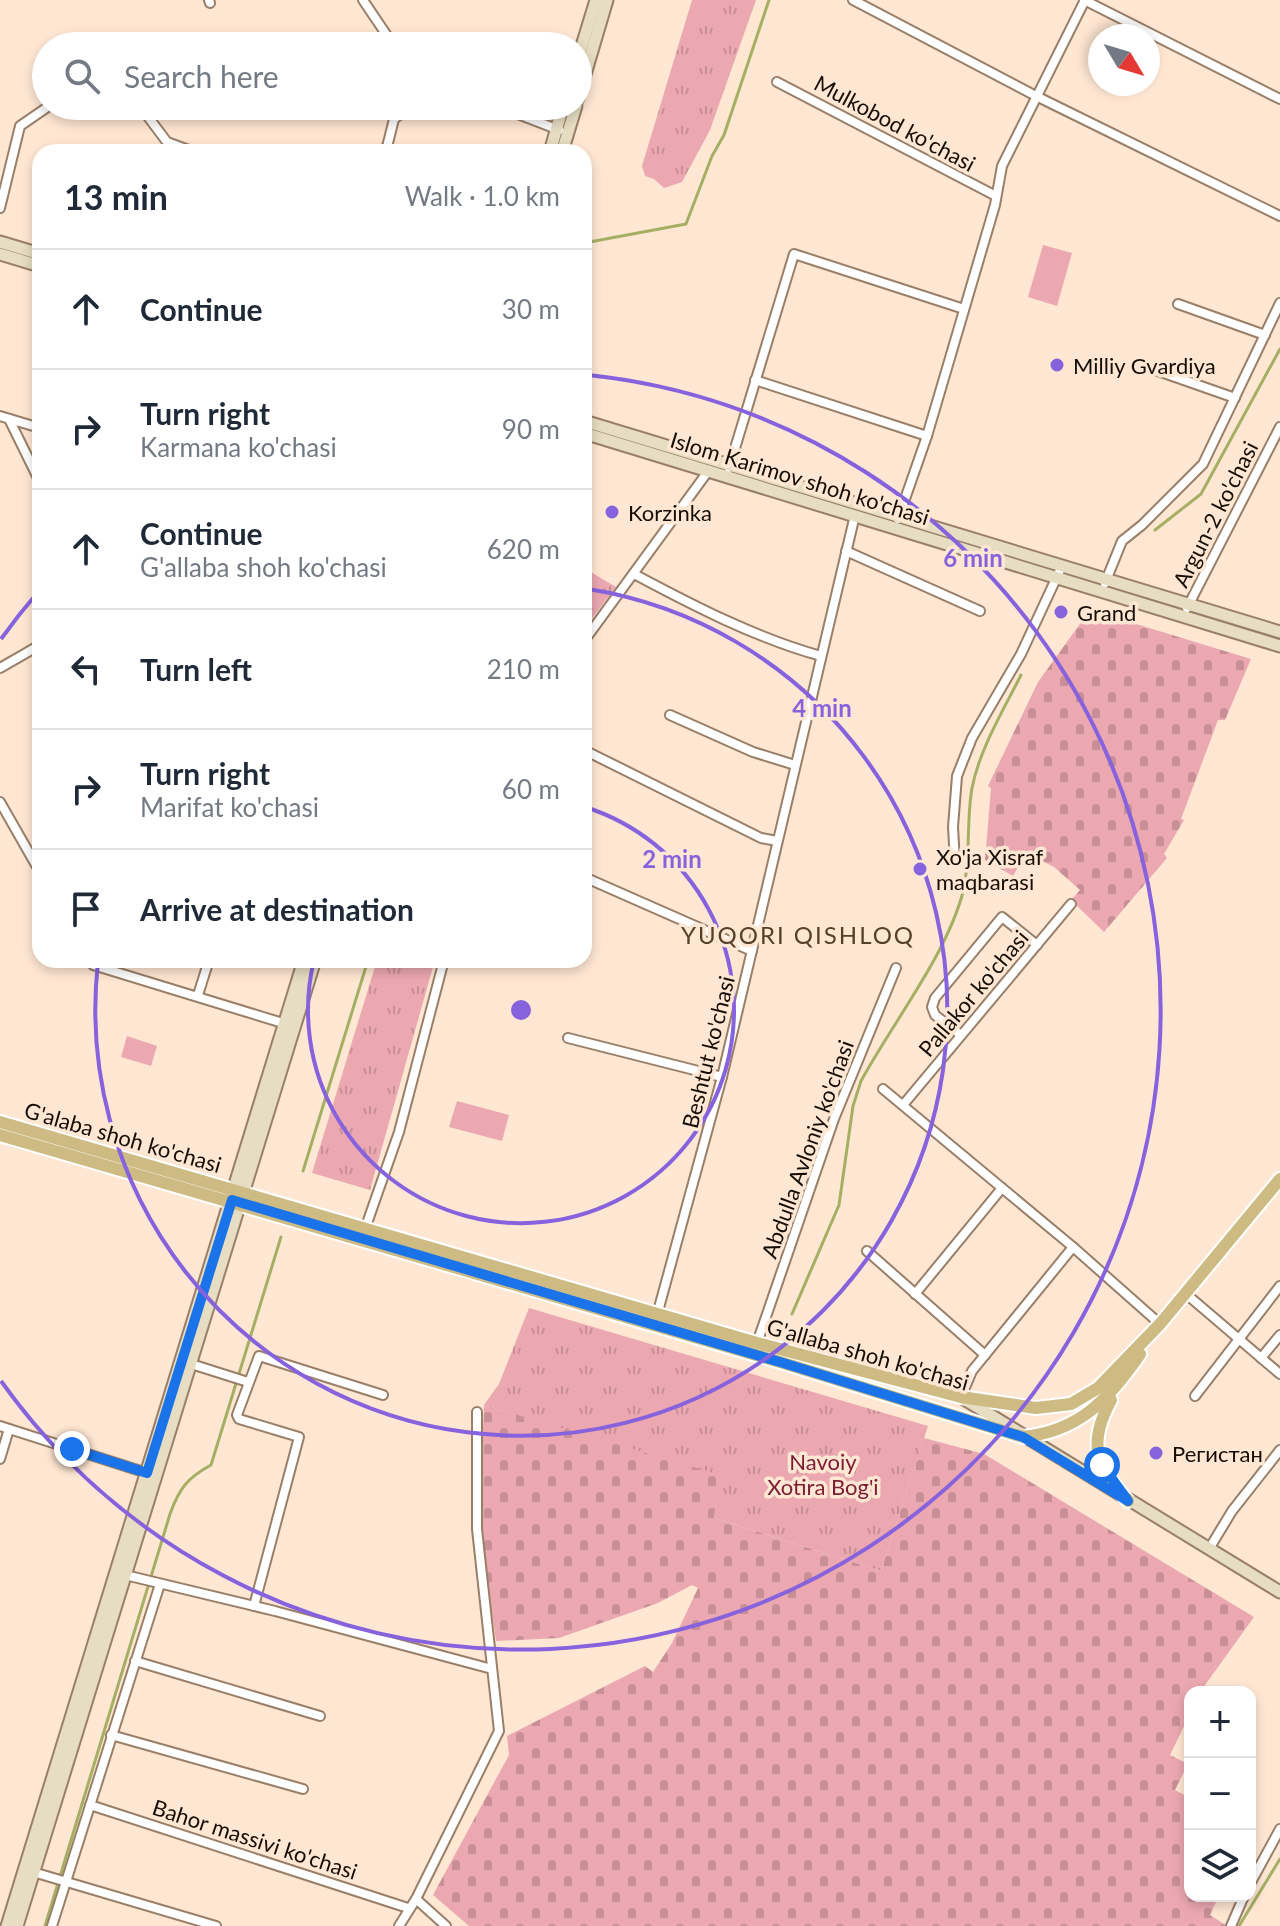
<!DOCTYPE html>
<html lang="en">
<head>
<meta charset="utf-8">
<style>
	body { margin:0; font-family:Lato,sans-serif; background:#f6f6f7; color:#1f2937 }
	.controls { position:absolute; right:24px; bottom:24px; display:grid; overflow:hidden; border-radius:16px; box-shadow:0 4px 12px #0003 }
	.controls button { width:72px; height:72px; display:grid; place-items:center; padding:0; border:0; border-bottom:2px solid #e0e1e3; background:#fff; color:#1f2937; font:40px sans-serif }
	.compass { position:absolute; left:1088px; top:24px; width:72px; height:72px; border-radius:50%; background:#fff; box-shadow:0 4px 12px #0003; rotate:128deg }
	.stop { position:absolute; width:24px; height:24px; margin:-18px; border:6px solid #1a73e8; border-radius:50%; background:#fff }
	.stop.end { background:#1a73e8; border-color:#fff; box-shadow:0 2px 8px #0008 }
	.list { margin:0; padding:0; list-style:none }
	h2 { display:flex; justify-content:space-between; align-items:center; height:104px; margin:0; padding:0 32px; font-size:34px }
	h2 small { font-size:26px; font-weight:400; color:#747a83 }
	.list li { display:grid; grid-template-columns:52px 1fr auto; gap:24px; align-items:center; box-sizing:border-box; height:120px; padding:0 32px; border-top:2px solid #e0e1e3 }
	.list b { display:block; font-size:30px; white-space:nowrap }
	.list p { margin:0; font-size:26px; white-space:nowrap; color:#747a83 }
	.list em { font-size:26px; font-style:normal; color:#747a83 }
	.icon { flex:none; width:44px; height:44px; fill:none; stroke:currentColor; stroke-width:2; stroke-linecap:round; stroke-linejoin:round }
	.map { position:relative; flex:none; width:1280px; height:1926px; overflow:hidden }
	.search { position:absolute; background:#fff; box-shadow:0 4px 12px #0003; left:32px; top:32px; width:560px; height:88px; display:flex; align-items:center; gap:20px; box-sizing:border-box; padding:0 28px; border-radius:44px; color:#747a83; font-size:30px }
	.panel { position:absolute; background:#fff; box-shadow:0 4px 12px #0003; left:32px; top:144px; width:560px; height:824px; border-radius:24px }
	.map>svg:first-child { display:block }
</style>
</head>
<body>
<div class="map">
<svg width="1280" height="1926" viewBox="0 0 1280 1926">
	<defs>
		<pattern id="grass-tufts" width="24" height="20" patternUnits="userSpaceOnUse" patternTransform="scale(2)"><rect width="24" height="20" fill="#eba8b0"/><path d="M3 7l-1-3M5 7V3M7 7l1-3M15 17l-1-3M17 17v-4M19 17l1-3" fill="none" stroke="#c98f96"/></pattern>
		<pattern id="cemetery-stones" width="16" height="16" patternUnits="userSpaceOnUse" patternTransform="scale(2)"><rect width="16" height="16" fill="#eba8b0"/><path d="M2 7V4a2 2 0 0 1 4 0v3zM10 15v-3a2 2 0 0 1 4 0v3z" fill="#c98f96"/></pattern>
	</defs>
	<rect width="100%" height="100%" fill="#ffe7d3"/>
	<g fill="url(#grass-tufts)">
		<path d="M692,0h64l-46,130 -28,52 -18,6 -10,-9 -9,-3 -3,-10z"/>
		<path d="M584,568l32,19 -32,42z"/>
		<path d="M377,960h58l-65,230 -58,-17z"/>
		<path d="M529,1308l399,118 -47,145 -167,-53 5,-42 -235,-71 15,-21z"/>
	</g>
	<g fill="url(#cemetery-stones)">
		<path d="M1090,610l161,49 -26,61h-7l-37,99 3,1 -20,34 3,4 -63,74 -33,-32 9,-10 -26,-23 -28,-14 -13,23 -28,-16 6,-72 -3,-2 50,-104z"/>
		<path d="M484,1405l236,70 -6,43 167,53 43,-133 60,16 270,163 -54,75h-10v22l-20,41 18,9 -13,26 15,8v98h29l-9,19 17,11h-758l-36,-31 76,-140 -2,-19 138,-70 8,6 19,-29 26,-55 -6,-3 -34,18 -99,35 -63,3 -17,-121z"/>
	</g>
	<g fill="#eba8b0">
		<path d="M1043,245l29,8 -15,53 -29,-9z"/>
		<path d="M127,1036l30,10 -6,20 -30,-9z"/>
		<path d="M457,1101l52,14 -7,26 -53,-14z"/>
	</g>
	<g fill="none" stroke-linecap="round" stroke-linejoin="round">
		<g stroke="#a5af64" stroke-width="3">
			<path d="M584,243l102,-19 26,-68 12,-21 45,-135"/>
			<path d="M1155,530l46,-36 79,-145"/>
			<path d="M303,1171l65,-211"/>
			<path d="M792,1314l47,-109 14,-99 8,-25c32,-59 85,-125 102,-189 8,-34 3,-70 9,-104 8,-40 31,-77 49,-113"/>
			<path d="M45,1926l125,-412c9,-25 17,-36 41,-49l70,-228"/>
			<path d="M1239,1926l41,-67"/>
		</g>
		<g stroke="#9a7f68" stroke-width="12">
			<g id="street">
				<path d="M209,0l1,3"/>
				<path d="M363,0l31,46"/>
				<path d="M853,0l183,96 244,120"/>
				<path d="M1084,0l196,99"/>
				<path d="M777,82l219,114"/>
				<path d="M140,106l27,36 27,10"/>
				<path d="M497,106l62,24"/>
				<path d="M379,152l8,-5 7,-28 17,-13"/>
				<path d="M0,208l20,-82 29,-20"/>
				<path d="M1178,304l87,31"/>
				<path d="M1158,371l77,27"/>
				<path d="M755,380l172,56"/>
				<path d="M0,416l40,12"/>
				<path d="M9,419l31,63"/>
				<path d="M729,468l65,-214 170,55"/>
				<path d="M898,519l29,-83 68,-231 7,-39 83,-166"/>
				<path d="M846,551l134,60"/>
				<path d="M634,574c60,32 122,64 187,82"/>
				<path d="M1105,583l17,-42 20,-16 61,-61 77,-161"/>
				<path d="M1187,608l93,-181"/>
				<path d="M584,641l125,-171"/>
				<path d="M0,668l40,-23"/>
				<path d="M670,715l83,37 42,13"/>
				<path d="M584,750l177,88 16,3"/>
				<path d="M0,802l40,70"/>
				<path d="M955,862l-2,-35 4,-51 15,-38 49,-84 40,-86"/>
				<path d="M584,877l168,74"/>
				<path d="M90,960l3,5 193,59"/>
				<path d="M198,995l11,-35"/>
				<path d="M961,1035l-26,-20 -3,-8 3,-9 67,-81 35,28"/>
				<path d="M568,1038l154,39"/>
				<path d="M883,1089l190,158 87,77"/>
				<path d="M903,1105l168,-201"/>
				<path d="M365,1229l34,-97 45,-172"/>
				<path d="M867,1251l118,104"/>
				<path d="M1185,1293l95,81"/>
				<path d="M915,1294l87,-106"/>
				<path d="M657,1315l65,-238 133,-562"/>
				<path d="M757,1343l77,-224 62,-151"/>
				<path d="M1261,1358l19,-23"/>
				<path d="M188,1363l60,19"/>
				<path d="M1195,1396l85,-110"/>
				<path d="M961,1397l11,-26 101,-124"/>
				<path d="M0,1426l147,47"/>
				<path d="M0,1459l9,-30"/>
				<path d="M1209,1549l23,-38 48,-61"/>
				<path d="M121,1574l154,37 217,58"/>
				<path d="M254,1606l45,-169 -60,-18 -2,-4 22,-59 124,39"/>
				<path d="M135,1661l185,55"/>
				<path d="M111,1735l192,54"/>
				<path d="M90,1805l318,103"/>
				<path d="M33,1872l183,54"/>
				<path d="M1250,1884l30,-55"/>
				<path d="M416,1899l30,27"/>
				<path d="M52,1926l108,-342"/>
				<path d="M399,1926l17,-27 83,-168 -22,-202v-117"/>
				<path d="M1231,1926l13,-30"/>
			</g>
		</g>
		<g stroke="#9a7f68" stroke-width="15">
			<g id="secondary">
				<path d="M578,59l18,-59"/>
				<path d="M578,98l29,-98"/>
				<path d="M550,152l13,-46"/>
				<path d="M562,152l14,-46"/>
				<path d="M0,242l40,12"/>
				<path d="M0,254l40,12"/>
				<path d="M584,421l696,211"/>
				<path d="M584,433l696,213"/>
				<path d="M961,1397l319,195"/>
				<path d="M7,1926l297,-966"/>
				<path d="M17,1926l298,-966"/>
			</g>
		</g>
		<g stroke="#fff" stroke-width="16">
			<g id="primary">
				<path d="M0,1122l757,221 204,54 75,11 35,-4 27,-16 62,-64 120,-145"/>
				<path d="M0,1135l780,227 243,75c57,-6 86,-38 117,-83"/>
				<path d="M1111,1400c-24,44 -15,65 17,101"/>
			</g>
		</g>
		<use href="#street" stroke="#fff" stroke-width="8"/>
		<use href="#secondary" stroke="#e6ddc2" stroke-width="11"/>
		<use href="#primary" stroke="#cebb84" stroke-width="12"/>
	</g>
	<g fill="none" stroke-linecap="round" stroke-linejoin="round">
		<path stroke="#1a73e8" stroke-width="10" d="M72,1449l75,24 85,-273 548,162 243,75 105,64 -26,-36"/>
	</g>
	<g fill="none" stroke="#8662dd" stroke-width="4">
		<path d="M585 807A213 213 0 1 1 314 960"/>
		<path d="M588 589A426 426 0 1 1 98 962"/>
		<path d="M1 639A639 639 0 0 1 39 591M588 375A639 639 0 1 1 1 1381"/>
	</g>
	<g fill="#8662dd" stroke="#ffe7d3" stroke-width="3">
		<circle cx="1057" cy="365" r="8"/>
		<circle cx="612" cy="512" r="8"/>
		<circle cx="1061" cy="612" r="8"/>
		<circle cx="920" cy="869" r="8"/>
		<circle cx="1156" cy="1453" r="8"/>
	</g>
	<g text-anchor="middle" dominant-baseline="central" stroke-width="7" stroke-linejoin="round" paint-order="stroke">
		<g font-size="22" fill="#160d05" stroke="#ffe7d3">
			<text transform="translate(895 123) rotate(28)">Mulkobod ko'chasi</text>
			<text transform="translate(800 478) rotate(17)">Islom Karimov shoh ko'chasi</text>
			<text transform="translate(1215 514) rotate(-63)">Argun-2 ko'chasi</text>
			<text transform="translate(973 993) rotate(-50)">Pallakor ko'chasi</text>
			<text transform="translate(708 1052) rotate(-76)">Beshtut ko'chasi</text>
			<text transform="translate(123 1137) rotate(16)">G'alaba shoh ko'chasi</text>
			<text transform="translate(807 1149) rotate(-70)">Abdulla Avloniy ko'chasi</text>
			<text transform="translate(868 1354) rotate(16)">G'allaba shoh ko'chasi</text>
			<text transform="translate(255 1839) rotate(18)">Bahor massivi ko'chasi</text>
		</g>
		<g font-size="22" fill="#160d05" stroke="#ffe7d3" text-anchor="start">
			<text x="1073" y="365">Milliy Gvardiya</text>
			<text x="628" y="512">Korzinka</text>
			<text x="1077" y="612">Grand</text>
			<text x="936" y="856">Xo'ja Xisraf<tspan x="936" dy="25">maqbarasi</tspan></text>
			<text x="1172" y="1453">Регистан</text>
		</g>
		<g font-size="22" fill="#7c1c33" stroke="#ffe7d3">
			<text x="823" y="1461">Navoiy<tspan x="823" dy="25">Xotira Bog'i</tspan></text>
		</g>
		<g font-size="24" letter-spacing="2" fill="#57402b" stroke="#ffe7d3">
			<text x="798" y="934">YUQORI QISHLOQ</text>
		</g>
	</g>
	<circle cx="521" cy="1010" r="12" fill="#8662dd" stroke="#ffe7d3" stroke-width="4"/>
	<g font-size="24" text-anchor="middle" font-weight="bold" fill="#8662dd" stroke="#ffe7d3" stroke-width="7" stroke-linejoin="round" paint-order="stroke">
		<text x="973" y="567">6 min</text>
		<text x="822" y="717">4 min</text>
		<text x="672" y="868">2 min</text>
	</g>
</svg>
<div class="controls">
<button>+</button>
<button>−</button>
<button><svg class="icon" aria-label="layers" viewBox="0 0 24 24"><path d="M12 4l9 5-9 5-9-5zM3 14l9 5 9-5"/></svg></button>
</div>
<svg class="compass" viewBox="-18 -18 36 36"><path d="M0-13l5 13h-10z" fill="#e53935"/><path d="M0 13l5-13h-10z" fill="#747a83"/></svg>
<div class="stop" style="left:1102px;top:1465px"></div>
<div class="stop end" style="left:72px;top:1449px"></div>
<div class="search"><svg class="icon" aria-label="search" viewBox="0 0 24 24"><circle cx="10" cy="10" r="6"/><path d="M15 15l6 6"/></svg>Search here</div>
<section class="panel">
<h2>13 min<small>Walk · 1.0 km</small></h2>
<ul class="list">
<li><svg class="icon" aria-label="ahead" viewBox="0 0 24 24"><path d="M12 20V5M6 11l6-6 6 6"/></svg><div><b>Continue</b></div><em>30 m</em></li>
<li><svg class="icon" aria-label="right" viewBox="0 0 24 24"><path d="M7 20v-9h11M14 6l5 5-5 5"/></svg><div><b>Turn right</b><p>Karmana ko'chasi</p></div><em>90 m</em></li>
<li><svg class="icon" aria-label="ahead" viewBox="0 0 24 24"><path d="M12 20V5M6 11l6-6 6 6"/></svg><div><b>Continue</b><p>G'allaba shoh ko'chasi</p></div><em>620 m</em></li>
<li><svg class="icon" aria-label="left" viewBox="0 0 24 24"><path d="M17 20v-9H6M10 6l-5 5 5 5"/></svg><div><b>Turn left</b></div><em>210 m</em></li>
<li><svg class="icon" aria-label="right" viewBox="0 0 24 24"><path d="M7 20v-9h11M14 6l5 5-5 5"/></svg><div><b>Turn right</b><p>Marifat ko'chasi</p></div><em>60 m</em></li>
<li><svg class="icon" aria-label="arrive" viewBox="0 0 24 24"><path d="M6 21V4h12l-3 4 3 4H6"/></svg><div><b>Arrive at destination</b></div></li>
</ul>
</section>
</div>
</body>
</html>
